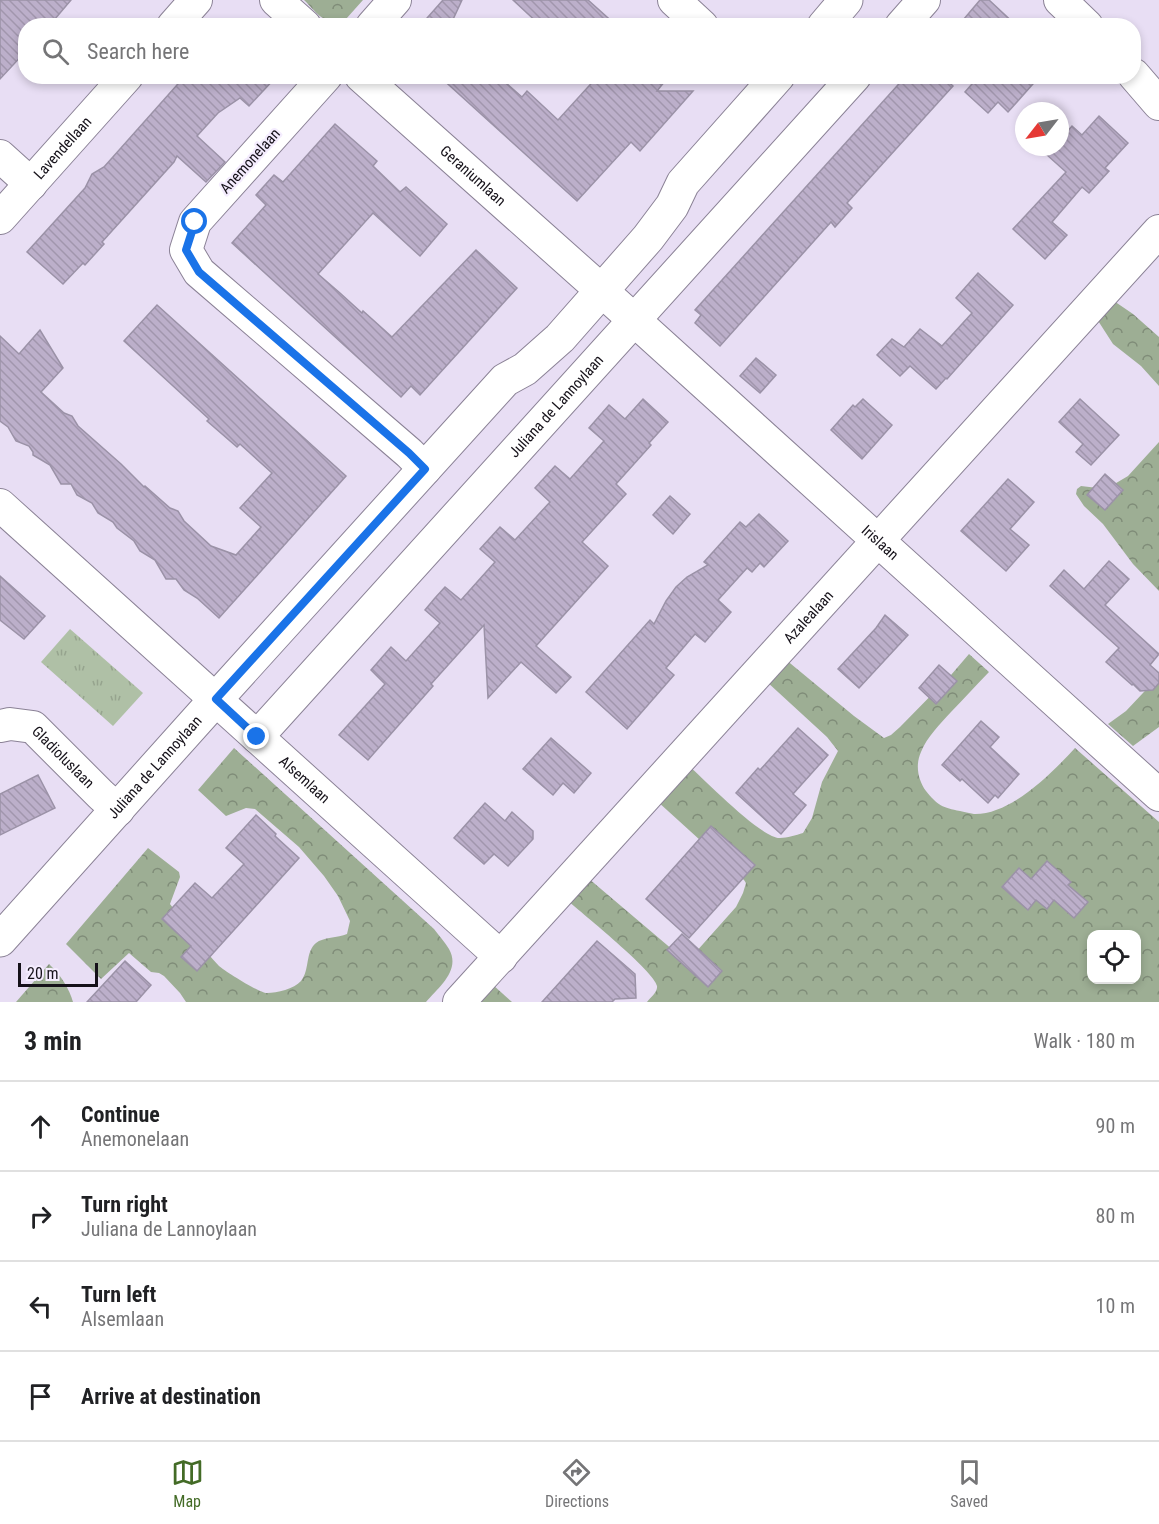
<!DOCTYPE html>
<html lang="en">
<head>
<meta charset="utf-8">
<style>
	body { margin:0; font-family:"Roboto Condensed",sans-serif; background:#f2f2f2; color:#202124 }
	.controls { position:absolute; right:18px; bottom:18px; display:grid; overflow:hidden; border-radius:12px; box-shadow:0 3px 9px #0003 }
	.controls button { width:54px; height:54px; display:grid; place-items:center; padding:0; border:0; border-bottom:2px solid #e0e0e0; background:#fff; color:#202124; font:30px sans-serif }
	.compass { position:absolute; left:1015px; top:102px; width:54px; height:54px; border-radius:50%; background:#fff; box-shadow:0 3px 9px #0003; rotate:239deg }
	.scale { position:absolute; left:18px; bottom:15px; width:80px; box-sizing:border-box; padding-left:6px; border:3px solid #151119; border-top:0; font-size:16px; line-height:21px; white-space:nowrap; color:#151119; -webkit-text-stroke:4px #f4ecfe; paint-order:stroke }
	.stop { position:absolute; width:18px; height:18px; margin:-14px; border:4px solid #1a73e8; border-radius:50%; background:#fff }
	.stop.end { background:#1a73e8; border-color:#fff; box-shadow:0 2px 6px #0008 }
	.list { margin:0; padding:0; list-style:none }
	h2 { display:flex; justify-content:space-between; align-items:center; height:78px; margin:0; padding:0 24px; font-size:26px }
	h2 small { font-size:20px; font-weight:400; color:#757577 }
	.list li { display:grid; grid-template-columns:39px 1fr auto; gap:18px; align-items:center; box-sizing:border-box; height:90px; padding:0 24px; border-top:2px solid #e0e0e0 }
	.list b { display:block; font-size:22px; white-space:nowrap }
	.list p { margin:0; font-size:20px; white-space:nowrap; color:#757577 }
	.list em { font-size:20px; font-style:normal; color:#757577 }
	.icon { flex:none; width:33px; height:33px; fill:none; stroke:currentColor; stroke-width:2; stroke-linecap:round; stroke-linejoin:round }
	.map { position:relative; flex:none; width:1159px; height:1002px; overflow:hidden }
	.search { position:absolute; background:#fff; box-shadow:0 3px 9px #0003; left:18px; right:18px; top:18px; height:66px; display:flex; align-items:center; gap:15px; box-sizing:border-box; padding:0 21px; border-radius:24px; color:#757577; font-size:22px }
	.sheet { height:438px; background:#fff }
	nav { display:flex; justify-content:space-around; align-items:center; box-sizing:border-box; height:84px; border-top:2px solid #e0e0e0; background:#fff; font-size:16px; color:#757577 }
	nav a { display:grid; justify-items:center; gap:3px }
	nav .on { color:#436b26 }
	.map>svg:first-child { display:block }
</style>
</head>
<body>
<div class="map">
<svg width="1159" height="1002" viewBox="0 0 1159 1002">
	<defs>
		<pattern id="forest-crowns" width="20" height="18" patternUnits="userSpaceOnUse" patternTransform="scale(1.5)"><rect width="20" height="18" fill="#9dae94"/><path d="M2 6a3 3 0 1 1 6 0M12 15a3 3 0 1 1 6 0" fill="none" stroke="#7f8c78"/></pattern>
		<pattern id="park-tufts" width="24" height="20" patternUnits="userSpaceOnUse" patternTransform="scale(1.5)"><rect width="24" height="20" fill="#afc0a6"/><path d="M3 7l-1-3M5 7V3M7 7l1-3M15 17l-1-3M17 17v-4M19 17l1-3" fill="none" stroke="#96a48e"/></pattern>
		<pattern id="building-back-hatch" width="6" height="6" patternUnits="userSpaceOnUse" patternTransform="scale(1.5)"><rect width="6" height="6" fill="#bcafca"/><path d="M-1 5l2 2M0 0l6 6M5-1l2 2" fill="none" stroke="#a196ad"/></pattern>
	</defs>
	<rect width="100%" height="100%" fill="#e8def4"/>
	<g fill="url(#forest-crowns)" fill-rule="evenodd">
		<path d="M304,0h59l-17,19c-26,3 -24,-1 -42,-19z"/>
		<path d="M1111,299l22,15 26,23v49l-18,-20 -28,-22 -18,-28z"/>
		<path d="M1159,442v149l-26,-27 -30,-40 -19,-18 -8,-12 1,-5 4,-3 25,3 22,-13z"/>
		<path d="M969,654l20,18c-13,13 -25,27 -38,40 -11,12 -24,25 -30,40 -6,13 -3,28 5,39 11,14 17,17 34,20 4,1 9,2 14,3 37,1 78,-41 101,-66l84,74v180h-512c3,-4 11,-10 10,-16 -2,-14 -75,-73 -89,-85l20,-23 92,78 15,-3 41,-46 7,-14 3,-10 -2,-3 -87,-79 32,-35c16,14 73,73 91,72 7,0 16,-3 23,-5l9,-15 10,-36 16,-31 -11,-14 -61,-56 19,-22 69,57 30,22 7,-3 9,-8 51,-52zM1092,934h44v46h-44z"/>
		<path d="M1159,676v51l-26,19 -25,-22 18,-13z"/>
		<path d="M234,748l200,181c5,7 11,13 15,20 12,21 -10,38 -23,53h-240l-6,-9 -16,-17 -5,-3 -8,-1 -22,-19 -28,26 -35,-35 82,-96 31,24 1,5 -10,27c15,19 32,44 49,62 6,5 40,27 48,27 10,0 27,-4 34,-12 9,-11 4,-29 15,-38 7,-6 22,-5 31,-9l3,-13 -12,-25 -14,-20 -25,-29 -44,-38 -9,-1 -20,8 -28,-26z"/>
		<path d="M49,964c11,10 20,24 24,38h-57z"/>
		<path d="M493,985l19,17h-35z"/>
	</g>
	<path fill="url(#park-tufts)" d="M70,629l73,64 -30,33 -72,-64z"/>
	<g fill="url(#building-back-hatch)" stroke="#9b92a7" stroke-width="1.5">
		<path d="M0,0h71l-22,26h-23v25l-26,28z"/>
		<path d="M443,0h19l-12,26h-30z"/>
		<path d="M513,0h75l29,26h-76z"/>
		<path d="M980,0h9l28,26h-59z"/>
		<path d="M185,76h92l-28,30 -9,-8 -22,15 -21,23 28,26 -19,20 -29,-26 -3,6 -72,80 2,2 -19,21 -2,-2 -20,21 -36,-32 58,-64 7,-14 12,-7z"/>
		<path d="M439,76h59l24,21 5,-6 31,29 40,-44h71l-12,15h36l-53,60 -9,-9 -54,59z"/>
		<path d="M906,76h36l11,10 -106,117 5,5 -8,9 -9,10 -4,-5 -111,124 -25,-23 6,-8 -6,-5z"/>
		<path d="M979,76h61l-32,36 -10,-10 -10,11 -23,-21z"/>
		<path d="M1099,116l29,27 -23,25 4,3 -20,22 -7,-6 -30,35 15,13 -22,24 -32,-30 53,-57 -19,-17 6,-8h7v-7l12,-14 10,9z"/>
		<path d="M335,124l42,37 -4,5 27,26 6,-5 41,37 -27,32 -47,-43 -55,61 22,19 22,20 1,-2 29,26 84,-87 41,38 -97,107 -9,-9 -10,11 -169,-154 34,-38 -10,-10 18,-20 9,7z"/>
		<path d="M978,273l35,32 -66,74 -1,-1 -10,11 -26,-23 -10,10 -23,-21 15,-16 12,8 16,-18 22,17 30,-33 -16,-15z"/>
		<path d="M157,305l189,171 -127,142 -22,-20 -13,-8 -8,-11h-10l-11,-19 -15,-9 -6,-10 -17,-13 -4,-6 -15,-9 -6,-10 -15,-8 -6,-11h-10l-11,-19 -17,-10v-3l-4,-6 -13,-5 -8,-14 -8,-6v-85l19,18 21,-24 23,38 -22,24 23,21 8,3 6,10 43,38 23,23 1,-1 25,22 8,3 6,10 27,25 25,9 25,-28 -21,-19 32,-35 -32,-29 -3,3 -30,-26 2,-2 -85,-78z"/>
		<path d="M756,358l20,17 -16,18 -20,-17z"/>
		<path d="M643,399l25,23 -19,21 2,2 -35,39 10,10 -44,48 26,24 -72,80 35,31 -15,16 -35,-31 -33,36 -4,-73 -53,59 2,2 -65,74 -29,-25 46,-51 -14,-14 20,-23 15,14 34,-38 -15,-13 10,-12 10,-11 16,13 34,-38 -15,-13 20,-22 15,13 35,-38 -15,-14 20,-22 15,13 34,-38 -15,-13 20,-23 16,14z"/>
		<path d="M863,399l29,26 -30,34 -31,-29 22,-25 2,2z"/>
		<path d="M1080,399l39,36 -28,30 -15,-13 7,-8 -24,-22z"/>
		<path d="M1105,474l18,16 -18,20 -18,-15z"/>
		<path d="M1008,479l26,23 -24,27 19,16 -23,26 -45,-40z"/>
		<path d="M670,496l20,18 -17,20 -20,-19z"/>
		<path d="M759,514l29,27 -24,26 -4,-4 -8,9 -5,-4 -29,32 13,12 -26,30 -10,-8 -29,34 8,7 -47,54 -41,-37 64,-72 4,4 12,-23 10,-14 11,-10 21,-12 -4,-3 36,-40 6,5z"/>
		<path d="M1109,561l20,18 -24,26 54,49 -9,11 9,8v10l-6,7 -13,1 -7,-7 -1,1 -26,-23 13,-14 -69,-62 14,-16 20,19z"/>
		<path d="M0,576l45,40 -21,23 -24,-19z"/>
		<path d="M885,615l23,20 -49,53 -21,-19 38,-41z"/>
		<path d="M939,665l18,16 -21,23 -17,-16z"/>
		<path d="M981,721l18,16 -9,10 29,27 -21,24 -3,-3 -7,8 -26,-24 -2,2 -18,-16z"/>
		<path d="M798,728l30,27 -35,39 13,11 -25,29 -45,-41 22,-25 2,2z"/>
		<path d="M551,738l40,35 -17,20 -11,-10 -10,12 -30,-26z"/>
		<path d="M38,775l17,33 -55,27v-41z"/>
		<path d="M485,803l20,18 7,-9 21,19v8l-25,27 -14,-12 -10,10 -30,-26z"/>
		<path d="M256,815l20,19 -1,2 24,22 -102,113 -16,-14 10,-11 -29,-27 33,-36 17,15 32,-34 -18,-16z"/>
		<path d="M711,826l44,39 -66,73 -43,-39z"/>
		<path d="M1047,861l24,21 -3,3 20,17 -14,16 -20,-18 -7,9 -11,-9 -8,10 -26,-23 17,-19 12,11z"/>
		<path d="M682,934l40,37 -14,16 -41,-37z"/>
		<path d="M597,941l38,33 1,24 -21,1 -3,3h-70z"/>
		<path d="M125,961l26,24 -15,17h-49z"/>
	</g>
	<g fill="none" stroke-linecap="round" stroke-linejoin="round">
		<g stroke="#8b8296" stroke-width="34">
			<g id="minor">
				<path d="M276,0l29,26"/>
				<path d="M674,0l28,26"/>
				<path d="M1060,0l27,26"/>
				<path d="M173,26l23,-26"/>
				<path d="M372,26l23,-26"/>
				<path d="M901,26l23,-26"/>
				<path d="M1134,75l25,29"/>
				<path d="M326,76l-131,146 -9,28 13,22 210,181 16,16"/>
				<path id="s1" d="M361,76l240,214 558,505"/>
				<path d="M0,156l31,28"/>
				<path id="s2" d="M0,218l127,-142"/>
				<path id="s3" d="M0,505l501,452"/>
				<path id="s4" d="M0,726l10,-2 23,3 68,68 17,15"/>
				<path id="s5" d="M257,737l598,-661"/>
				<path id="s6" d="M459,1002l700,-771"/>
			</g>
		</g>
		<g stroke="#8b8296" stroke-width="35">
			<g id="tertiary">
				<path d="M824,26l22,-26"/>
				<path id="s7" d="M0,940l216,-241 289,-319 20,-11 35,-31 88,-100 24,-32 11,-23 95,-107"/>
			</g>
		</g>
		<use href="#minor" stroke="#fff" stroke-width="32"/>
		<use href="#tertiary" stroke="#fff" stroke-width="33"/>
	</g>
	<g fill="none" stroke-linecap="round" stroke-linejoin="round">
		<path stroke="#1a73e8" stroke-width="8" d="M195,222l-9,28 13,22 210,181 16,16 -209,230 41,38"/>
	</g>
	<g text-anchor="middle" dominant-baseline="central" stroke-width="4.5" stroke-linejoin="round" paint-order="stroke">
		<g font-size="15" fill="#151119" stroke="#f4ecfe">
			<text stroke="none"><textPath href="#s2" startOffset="94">Lavendellaan</textPath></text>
			<text transform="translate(250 161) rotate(-48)">Anemonelaan</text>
			<text stroke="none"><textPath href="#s1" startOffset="150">Geraniumlaan</textPath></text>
			<text stroke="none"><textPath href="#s5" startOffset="446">Juliana de Lannoylaan</textPath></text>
			<text stroke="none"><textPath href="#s1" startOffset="698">Irislaan</textPath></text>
			<text stroke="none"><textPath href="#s6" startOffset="520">Azalealaan</textPath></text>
			<text stroke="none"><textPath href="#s4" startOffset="76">Gladioluslaan</textPath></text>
			<text stroke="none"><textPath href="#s7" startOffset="232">Juliana de Lannoylaan</textPath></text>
			<text stroke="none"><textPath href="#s3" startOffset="410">Alsemlaan</textPath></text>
		</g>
	</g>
</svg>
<div class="controls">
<button><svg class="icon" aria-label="locate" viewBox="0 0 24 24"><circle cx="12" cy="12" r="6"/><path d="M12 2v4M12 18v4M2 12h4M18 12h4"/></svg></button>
</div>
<svg class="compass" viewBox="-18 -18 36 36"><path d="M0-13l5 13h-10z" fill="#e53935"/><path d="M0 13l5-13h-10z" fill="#757577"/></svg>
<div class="scale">20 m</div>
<div class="stop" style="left:195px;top:222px"></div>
<div class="stop end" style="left:257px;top:737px"></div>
<div class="search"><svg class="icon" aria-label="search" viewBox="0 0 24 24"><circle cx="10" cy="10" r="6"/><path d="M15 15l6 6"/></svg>Search here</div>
</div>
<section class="sheet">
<h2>3 min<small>Walk · 180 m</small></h2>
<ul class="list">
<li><svg class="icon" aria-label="ahead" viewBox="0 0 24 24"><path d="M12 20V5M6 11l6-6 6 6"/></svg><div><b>Continue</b><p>Anemonelaan</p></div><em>90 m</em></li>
<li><svg class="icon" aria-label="right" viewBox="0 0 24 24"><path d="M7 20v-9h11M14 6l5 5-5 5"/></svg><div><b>Turn right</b><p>Juliana de Lannoylaan</p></div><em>80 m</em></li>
<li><svg class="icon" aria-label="left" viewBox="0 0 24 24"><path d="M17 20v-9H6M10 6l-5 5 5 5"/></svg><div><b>Turn left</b><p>Alsemlaan</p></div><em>10 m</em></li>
<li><svg class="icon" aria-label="arrive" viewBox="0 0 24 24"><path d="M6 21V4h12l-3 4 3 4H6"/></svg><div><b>Arrive at destination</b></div></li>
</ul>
</section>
<nav>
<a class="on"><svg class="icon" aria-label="map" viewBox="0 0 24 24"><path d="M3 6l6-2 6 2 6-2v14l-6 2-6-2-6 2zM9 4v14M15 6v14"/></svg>Map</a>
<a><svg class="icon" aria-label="directions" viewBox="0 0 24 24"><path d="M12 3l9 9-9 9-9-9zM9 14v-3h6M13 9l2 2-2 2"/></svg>Directions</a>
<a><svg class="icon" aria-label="saved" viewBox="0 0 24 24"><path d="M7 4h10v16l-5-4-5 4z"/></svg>Saved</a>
</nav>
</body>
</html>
